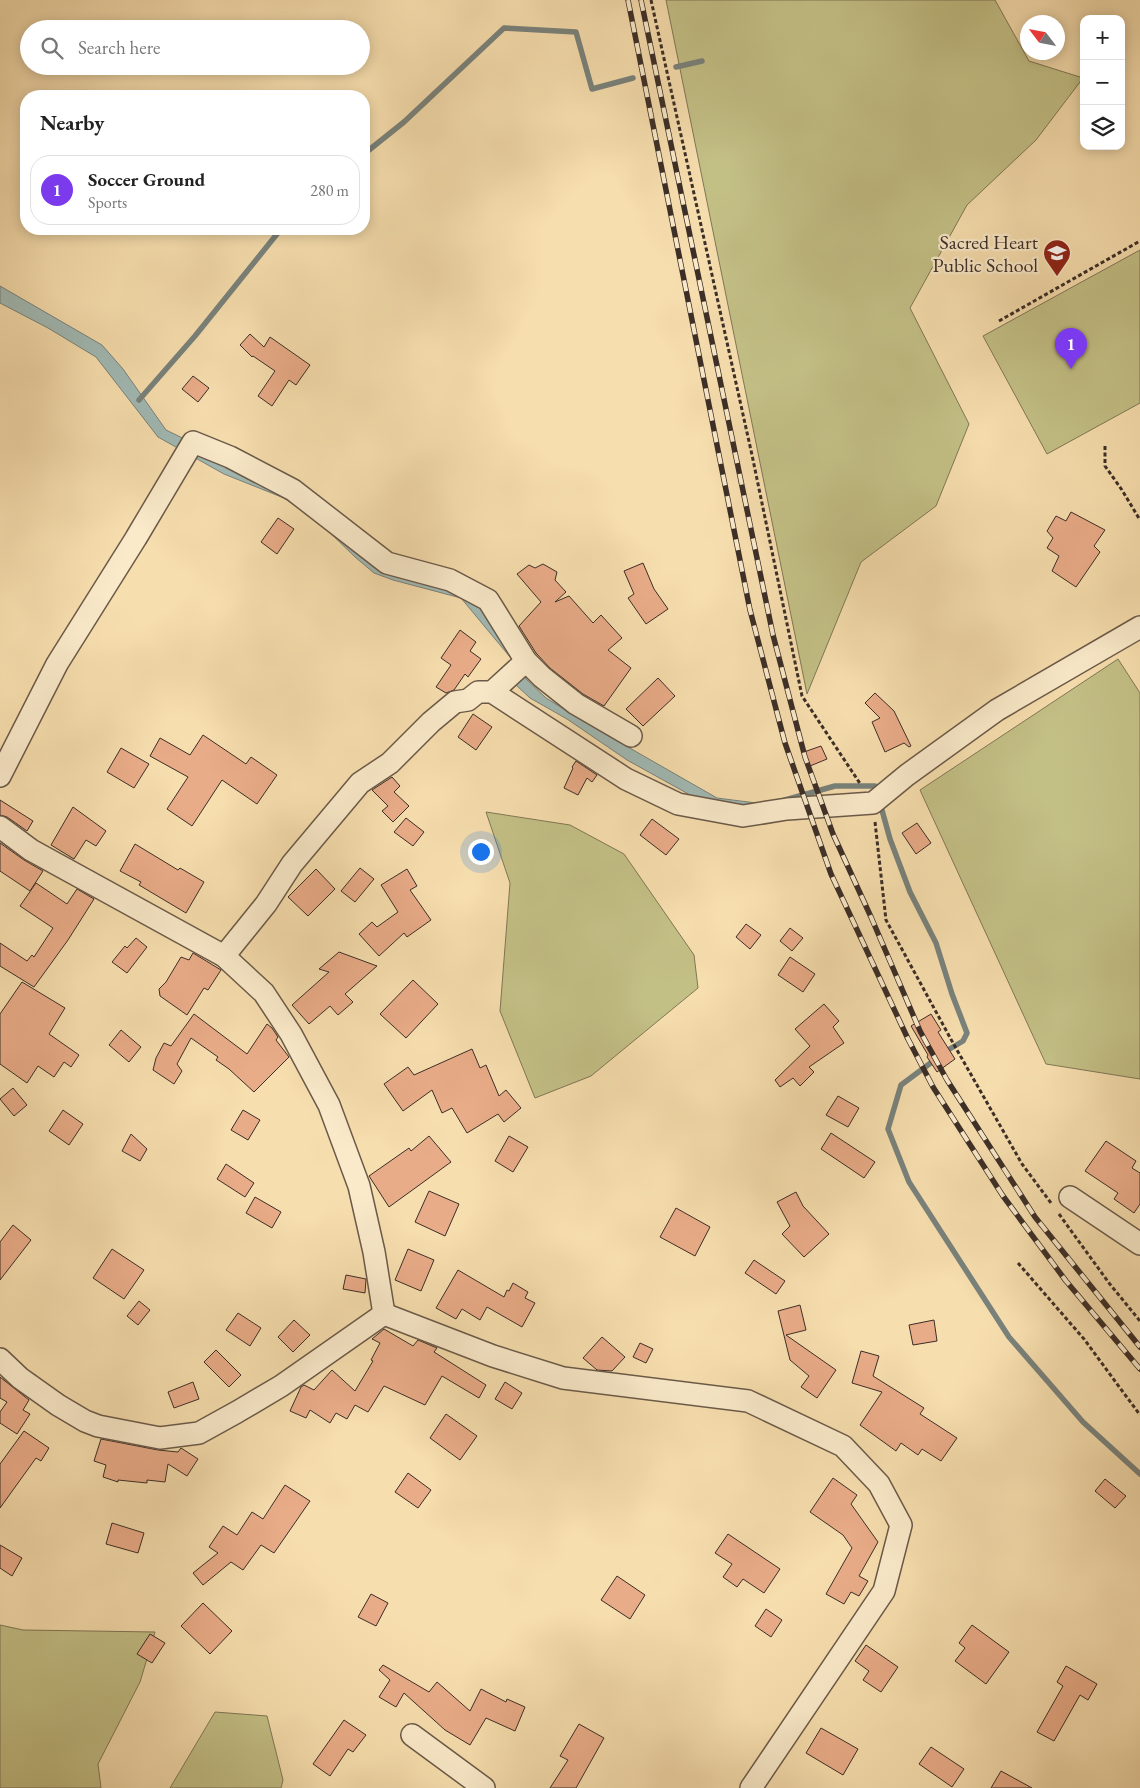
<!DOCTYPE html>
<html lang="en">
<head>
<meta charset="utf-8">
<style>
	body { margin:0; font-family:"EB Garamond",serif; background:#f2f2f2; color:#222 }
	.controls { position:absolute; right:15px; top:15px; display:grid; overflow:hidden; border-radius:10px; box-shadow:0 2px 12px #0003 }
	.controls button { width:45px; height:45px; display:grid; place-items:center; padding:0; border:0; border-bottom:1px solid #e0e0e0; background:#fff; color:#222; font:25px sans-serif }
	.compass { position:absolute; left:1020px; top:15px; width:45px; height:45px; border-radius:50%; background:#fff; box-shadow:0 2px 12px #0003; rotate:302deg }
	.you { position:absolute; left:480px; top:851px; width:18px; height:18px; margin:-12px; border:4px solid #fff; border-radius:50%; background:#1a73e8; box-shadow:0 0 0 8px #1a73e833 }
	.badge { display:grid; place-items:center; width:32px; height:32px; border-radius:50%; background:#7c3aed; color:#fff; font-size:16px; font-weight:700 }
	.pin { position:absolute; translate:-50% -41px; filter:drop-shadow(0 1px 2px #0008) }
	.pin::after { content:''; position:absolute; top:26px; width:18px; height:15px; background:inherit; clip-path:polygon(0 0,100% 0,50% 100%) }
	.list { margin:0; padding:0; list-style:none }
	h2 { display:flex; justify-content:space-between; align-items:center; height:65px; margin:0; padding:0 20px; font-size:21px }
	h2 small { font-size:16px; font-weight:400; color:#767676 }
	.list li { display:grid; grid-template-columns:32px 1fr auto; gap:15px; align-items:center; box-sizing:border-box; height:70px; margin:0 10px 10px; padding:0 10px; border:1px solid #e0e0e0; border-radius:20px }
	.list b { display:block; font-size:19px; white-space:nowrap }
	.list p { margin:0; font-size:16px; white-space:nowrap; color:#767676 }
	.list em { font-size:16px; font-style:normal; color:#767676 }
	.icon { flex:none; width:28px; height:28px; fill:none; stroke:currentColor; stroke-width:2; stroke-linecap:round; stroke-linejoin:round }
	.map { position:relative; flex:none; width:1140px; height:1788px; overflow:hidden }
	.search { position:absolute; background:#fff; box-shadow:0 2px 12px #0003; left:20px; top:20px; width:350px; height:55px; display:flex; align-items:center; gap:12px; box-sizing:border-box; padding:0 18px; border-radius:28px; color:#767676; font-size:19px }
	.panel { position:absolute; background:#fff; box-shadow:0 2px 12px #0003; left:20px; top:90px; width:350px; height:145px; border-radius:20px }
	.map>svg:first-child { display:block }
</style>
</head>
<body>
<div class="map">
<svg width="1140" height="1788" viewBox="0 0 1140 1788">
	<rect width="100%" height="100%" fill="#f7deae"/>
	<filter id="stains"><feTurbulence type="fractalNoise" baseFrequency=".004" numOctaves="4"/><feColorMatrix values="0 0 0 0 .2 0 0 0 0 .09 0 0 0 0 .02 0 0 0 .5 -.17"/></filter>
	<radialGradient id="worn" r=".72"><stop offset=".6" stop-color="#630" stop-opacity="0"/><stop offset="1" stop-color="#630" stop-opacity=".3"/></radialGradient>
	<g fill="#c3c086" stroke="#807756">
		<path d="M666,0h329l34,61 54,17 -47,62 -69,65 -57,103 59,116 -33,82 -75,56 -54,132z"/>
		<path d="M1140,250v153l-93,51 -64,-118z"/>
		<path d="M1118,659l22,34v386l-94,-15 -126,-274z"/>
		<path d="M486,812l84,13 54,29 70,101 4,33 -107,88 -56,22 -35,-87 10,-128z"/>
		<path d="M0,1625l23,5 132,2 -15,50 -42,82 3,24h-101z"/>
		<path d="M215,1712l52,4 16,64 -2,8h-111z"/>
	</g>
	<path fill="#a1bab5" stroke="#79827c" d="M0,286l102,59 21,24 43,61 74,36 85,53 149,80 46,59 6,21 20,19 54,33 117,67 47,6 -46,1 -26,-9 -65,-36 -60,-41 -37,-21 -14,-13 -1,-22 -54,-65 -68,-18 -19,-7 -19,-16 -36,-35 -35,-24 -60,-24 -66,-37 -62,-80 -48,-29 -48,-25z"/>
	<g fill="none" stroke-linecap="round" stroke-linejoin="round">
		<g stroke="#79827c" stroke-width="5.5">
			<path d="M676,67l26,-6"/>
			<path d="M364,154l40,-32 100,-94 72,4 16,57 41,-11"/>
			<path d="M139,400l56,-64 86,-107"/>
			<path d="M785,800l50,-14h40l2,9"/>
			<path d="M880,803l10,36 20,53 26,51 16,51 15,39 -4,8 -20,12"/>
			<path d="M936,1059l-35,26 -13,44 21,53 100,155 74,85 57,52"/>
		</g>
	</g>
	<g fill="#e9ac88" stroke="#3c2e27">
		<path d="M250,334l14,13 6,-10 40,28 -14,20 -7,-5 -17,26 -14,-10 17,-25 -22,-15 -1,1 -12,-12z"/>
		<path d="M193,376l16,12 -11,14 -16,-13z"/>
		<path d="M1071,512l34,18 -11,16 6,6 -24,35 -24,-16 7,-15 -12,-8 6,-10 -6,-7 9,-15 10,5z"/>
		<path d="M278,518l16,11 -17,25 -16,-12z"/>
		<path d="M643,563l11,26 14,20 -22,15 -18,-26 6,-4 -10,-23z"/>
		<path d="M543,564l14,8 -2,8 11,12 -11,10 14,-6 24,27 8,-8 21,23 -14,12 23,18 -27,38 -21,-12 -33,-26 -14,-15 -17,-27 22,-24 -24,-28 12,-9 6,3z"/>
		<path d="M460,630l16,12 -6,9 11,8 -13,18 -3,-3 -11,16 -8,3 -10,-6 15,-22 -10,-7z"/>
		<path d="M658,678l17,18 -32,30 -17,-17z"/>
		<path d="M875,693l19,18 17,35 -2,1 -5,-4 -19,9 -13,-30 8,-4 -15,-15z"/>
		<path d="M473,714l19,13 -16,23 -18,-13z"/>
		<path d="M203,735l43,29 5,-7 26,18 -20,29 -35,-24 -30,46 -25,-17 21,-32 -38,-21 10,-18 30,17z"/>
		<path d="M821,746l6,13 -17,7 -6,-14z"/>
		<path d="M121,748l28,16 -15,24 -27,-16z"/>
		<path d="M576,761l21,14 -5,7 -5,-4 -9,17 -14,-7 9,-20 -1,-1z"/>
		<path d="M392,777l8,9 -6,6 15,14 -16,16 -11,-11 6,-5 -16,-16z"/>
		<path d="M0,800l33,21 -6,10 -20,-14 -7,-2z"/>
		<path d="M73,807l33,24 -10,15 -10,-6 -12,19 -23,-14z"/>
		<path d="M406,818l18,14 -11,14 -19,-14z"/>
		<path d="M652,819l27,20 -13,16 -26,-20z"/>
		<path d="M917,823l14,20 -15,11 -14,-21z"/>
		<path d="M0,843l24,17 19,11 -13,20 -30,-20z"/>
		<path d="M135,844l43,26 2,-2 24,14 -18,31 -47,-28 2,-3 -21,-11z"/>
		<path d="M360,868l14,11 -19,23 -14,-11z"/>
		<path d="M316,869l19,20 -27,27 -20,-19z"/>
		<path d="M407,869l10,17 -7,4 21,30 -24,17 -3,-4 -25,23 -20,-22 13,-12 5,5 21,-15 -17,-27z"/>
		<path d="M36,883l31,21 10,-15 17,10 -26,41 -34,47 -34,-21v-23l27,18 5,-6 2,2 19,-29 -33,-22z"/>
		<path d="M746,924l15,11 -11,14 -14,-12z"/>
		<path d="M790,928l13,10 -11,13 -12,-10z"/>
		<path d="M136,938l11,9 -20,26 -15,-11 13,-16 2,2z"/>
		<path d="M339,952l38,14 -32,28 8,8 -15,13 -8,-9 -21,18 -17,-19 37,-33 -10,-3z"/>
		<path d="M193,953l28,17 -13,20 -4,-2 -17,27 -27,-19 -1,-7 7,-7 15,-25 8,3z"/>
		<path d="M790,957l25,17 -12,18 -25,-17z"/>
		<path d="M413,980l25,24 -32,34 -26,-24z"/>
		<path d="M22,982l43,26 -16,26 30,21 -8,12 -7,-5 -10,15 -16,-11 -11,17 -27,-19v-50z"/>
		<path d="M824,1004l15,17 -6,6 11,16 -35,24 5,5 -14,14 -7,-8 -13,9 -5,-7 35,-34 -15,-17z"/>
		<path d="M194,1014l53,40 20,-30 5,4 6,9 -2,3 13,17 -35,35 -25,-23 -13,-9 2,-3 -27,-19 -14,26 5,7 -8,13 -21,-14 3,-12 8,-15 7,3z"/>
		<path d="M931,1014l10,16 -3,2 17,27 -18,13 -10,-15 1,-2 -17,-29z"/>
		<path d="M121,1030l20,17 -12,15 -20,-17z"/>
		<path d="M472,1049l8,19 6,-3 13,31 7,-6 15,18 -17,14 -6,-8 -31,19 -15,-25 -10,5 -10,-23 -29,21 -19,-27 24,-17 6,8z"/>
		<path d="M13,1088l14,17 -13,11 -14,-17z"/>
		<path d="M838,1096l21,12 -11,19 -22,-12z"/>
		<path d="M63,1110l20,14 -14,21 -20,-14z"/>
		<path d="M243,1110l17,10 -12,20 -17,-10z"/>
		<path d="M831,1133l44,29 -11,16 -43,-29z"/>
		<path d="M131,1134l16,15 -7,12 -18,-10z"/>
		<path d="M429,1136l22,26 -62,45 -20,-31 40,-28 2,3z"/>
		<path d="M509,1136l19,11 -15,25 -18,-11z"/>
		<path d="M1106,1141l30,20 -4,7 8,5v31l-6,9 -20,-14 4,-6 -33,-22z"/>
		<path d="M226,1164l28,19 -9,14 -28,-18z"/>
		<path d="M429,1191l30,13 -14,32 -30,-14z"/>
		<path d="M796,1192l7,14 26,28 -25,23 -22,-23 8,-8 -13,-24z"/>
		<path d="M255,1197l26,15 -9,16 -26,-15z"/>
		<path d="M676,1208l34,19 -15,29 -35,-19z"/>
		<path d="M13,1225l18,15 -31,40v-38z"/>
		<path d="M112,1249l32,21 -20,29 -31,-21z"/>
		<path d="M408,1249l26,11 -13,31 -26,-11z"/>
		<path d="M754,1260l31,21 -9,13 -31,-21z"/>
		<path d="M458,1270l46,27 3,-7 2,1 4,-8 15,9 -3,6 10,5 -13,24 -35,-20 -7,13 -18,-11 -6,10 -20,-11z"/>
		<path d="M346,1275l20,4 -1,14 -22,-4z"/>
		<path d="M139,1301l11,9 -12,15 -11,-9z"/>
		<path d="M800,1305l6,25 -20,5 50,35 -19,28 -16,-11 8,-11 -19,-16 -12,-49z"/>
		<path d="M238,1313l23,15 -11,18 -24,-16z"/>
		<path d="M294,1320l16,15 -17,17 -15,-15z"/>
		<path d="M934,1320l3,21 -24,4 -4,-20z"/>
		<path d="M384,1329l29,17 5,-6 19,8 -3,4 52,33 -7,13 -37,-22 -17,29 -41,-19 -16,26 -13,-7 -8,14 -11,-6 -6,10 -20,-13 -4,8 -16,-7 11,-24 3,-2 10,5 18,-20 23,21 18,-30 -2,-1 9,-17 -8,-4z"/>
		<path d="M602,1337l23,20 -13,14 -15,-1 -14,-12z"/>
		<path d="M640,1343l13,6 -7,14 -13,-6z"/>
		<path d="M216,1350l25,25 -12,12 -25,-25z"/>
		<path d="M861,1351l18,5 -6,20 51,32 -4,6 37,24 -16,23 -19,-12 -4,6 -17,-12 -5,8 -36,-26 22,-33 -30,-9z"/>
		<path d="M0,1377l29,23 -6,10 7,4 -13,20 -17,-11v-11l7,-10 -7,-4z"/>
		<path d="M193,1382l6,17 -25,9 -6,-16z"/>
		<path d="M505,1382l17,11 -10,16 -17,-10z"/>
		<path d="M446,1414l31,22 -17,24 -30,-22z"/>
		<path d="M24,1431l25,17 -8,13 -5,-3 -36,50v-44z"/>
		<path d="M101,1439l57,11 20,2 3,-4 17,11 -11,17 -19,-12 -3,18 -18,-2v3l-29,-3v2l-15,-5 3,-12 -12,-4z"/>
		<path d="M408,1473l23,17 -13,18 -23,-16z"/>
		<path d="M833,1478l24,17 -6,9 27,38 -19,34 9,5 -9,15 -8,-4 -7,12 -18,-10 26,-46 -9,-13 -33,-23z"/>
		<path d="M1105,1479l21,17 -11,12 -20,-17z"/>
		<path d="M285,1485l25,16 -36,52 -13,-8 -18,25 -12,-8 -28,23 -10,-12 25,-20 -9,-6 14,-21 14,9 15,-23 11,7z"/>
		<path d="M112,1523l32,10 -6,20 -32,-9z"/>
		<path d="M728,1534l52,35 -16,24 -21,-14 -6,8 -14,-10 9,-13 -17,-11z"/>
		<path d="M0,1545l22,13 -10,18 -12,-8z"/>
		<path d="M617,1576l28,19 -15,24 -29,-19z"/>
		<path d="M371,1594l17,9 -12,23 -18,-9z"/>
		<path d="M203,1603l29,28 -22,23 -29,-28z"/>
		<path d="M766,1609l16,11 -11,17 -16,-11z"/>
		<path d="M972,1625l37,27 -23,32 -31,-23 10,-13 -6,-5z"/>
		<path d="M150,1634l15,9 -13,20 -15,-9z"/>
		<path d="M866,1645l32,22 -17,25 -18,-12 6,-9 -14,-10z"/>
		<path d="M383,1665l46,27 8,-10 33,29 11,-22 25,13 1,-3 18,8 -10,24 -29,-13 -16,27 -25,-15 -41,-37 -8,14 -17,-10 11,-17 -11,-10z"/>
		<path d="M1066,1666l31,18 -9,16 -8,-5 -26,46 -17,-9 26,-46 -6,-4z"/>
		<path d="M344,1720l22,15 -13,17 -5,-3 -18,27 -17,-12z"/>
		<path d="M579,1724l25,14 -28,50h-26l18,-28 -8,-4z"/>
		<path d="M821,1728l37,21 -15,26 -37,-22z"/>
		<path d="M931,1747l33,22 -12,18 -33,-23z"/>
		<path d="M1001,1771l31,17h-41z"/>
	</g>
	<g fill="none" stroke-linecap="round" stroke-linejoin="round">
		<g stroke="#6b5a49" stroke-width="24">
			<g id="minor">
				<path d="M492,692l34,-31"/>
				<path d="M0,776l57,-112 79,-126 57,-96 37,15 63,33 94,73 63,17 38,20 38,61 16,16 34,27 55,32"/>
				<path d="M0,827l31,23 193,106 40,37 27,41 38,71 30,81 15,66 10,62"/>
				<path d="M224,956l42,-52 26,-40 68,-81 30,-20 41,-41 24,-20 13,-2 10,-8h14l134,87 52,25 65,12 44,-7 86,-6 34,-28 90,-65 143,-83"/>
				<path d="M1070,1197l70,47"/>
				<path d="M0,1359l20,19 38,27 27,16 13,5 62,12 39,-5 38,-21 44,-26 103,-72 109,42 70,22 185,23 95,45 36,38 22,41 -17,66 -133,197"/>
				<path d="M412,1735l72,53"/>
			</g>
		</g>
		<g stroke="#3c2e27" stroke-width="3" stroke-dasharray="4 2.5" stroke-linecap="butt">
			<path d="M651,0l101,455 50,241 59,89"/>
			<path d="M999,321l141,-80"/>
			<path d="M1105,446v20l17,24 18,30"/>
			<path d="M875,822l11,98 67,123 69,121 29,39"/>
			<path d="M1059,1214l50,69 31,38"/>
			<path d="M1018,1263l66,76 56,76"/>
		</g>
		<use href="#minor" stroke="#faeaca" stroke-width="21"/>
		<g stroke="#3c2e27" stroke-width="5.5">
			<g id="rail">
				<path d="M628,0l122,610 35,133 46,131 77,165 25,48 70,109 63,85 74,88"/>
				<path d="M641,0l132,635 32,122 28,77 38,83 49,114 27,49 88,137 105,130"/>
			</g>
		</g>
		<use href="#rail" stroke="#faeaca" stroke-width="4" stroke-dasharray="11" stroke-linecap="butt"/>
	</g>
	<defs>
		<g id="school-pin" transform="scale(1.4375)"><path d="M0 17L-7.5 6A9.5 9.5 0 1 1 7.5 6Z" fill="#8f2418" stroke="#faeaca"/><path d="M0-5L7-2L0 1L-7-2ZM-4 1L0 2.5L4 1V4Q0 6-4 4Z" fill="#fff"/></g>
	</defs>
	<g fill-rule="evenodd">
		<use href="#school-pin" x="1057" y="253"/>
	</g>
	<g text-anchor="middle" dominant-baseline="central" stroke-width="4.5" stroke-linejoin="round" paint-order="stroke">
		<g font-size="20" fill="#3c2e27" stroke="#faeaca" text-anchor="end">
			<text x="1038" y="242">Sacred Heart<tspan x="1038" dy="23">Public School</tspan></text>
		</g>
	</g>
	<rect width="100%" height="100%" filter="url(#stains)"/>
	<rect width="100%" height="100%" fill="url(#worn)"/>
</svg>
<div class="controls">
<button>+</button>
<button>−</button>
<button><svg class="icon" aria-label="layers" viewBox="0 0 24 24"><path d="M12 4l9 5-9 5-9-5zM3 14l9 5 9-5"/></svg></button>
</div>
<svg class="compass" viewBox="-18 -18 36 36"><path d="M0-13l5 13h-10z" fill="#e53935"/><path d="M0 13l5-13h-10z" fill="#767676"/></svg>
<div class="you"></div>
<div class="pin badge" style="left:1071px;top:369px">1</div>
<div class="search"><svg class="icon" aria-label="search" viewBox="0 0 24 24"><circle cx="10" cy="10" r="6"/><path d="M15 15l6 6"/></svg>Search here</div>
<section class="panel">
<h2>Nearby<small></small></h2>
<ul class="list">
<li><span class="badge">1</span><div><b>Soccer Ground</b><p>Sports</p></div><em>280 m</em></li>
</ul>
</section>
</div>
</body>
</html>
